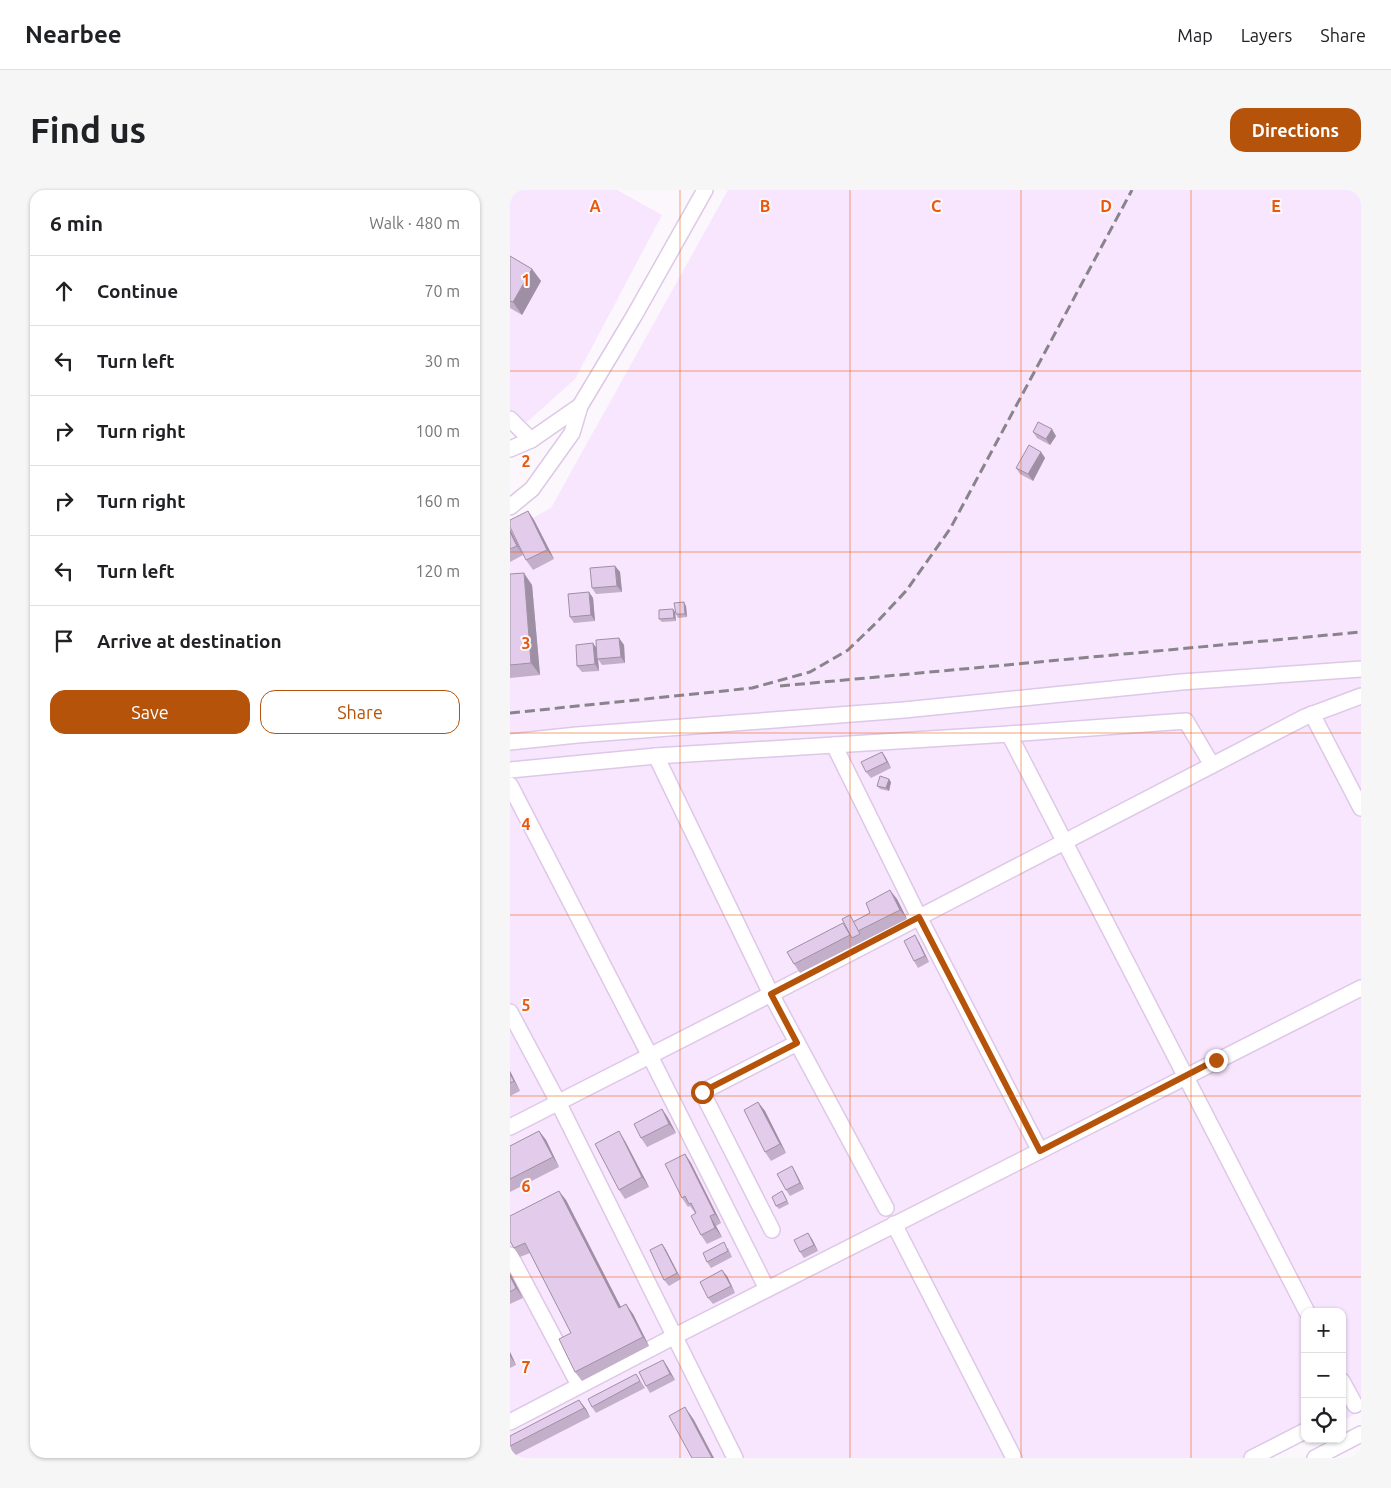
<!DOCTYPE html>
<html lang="en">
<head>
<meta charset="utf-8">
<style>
	body { margin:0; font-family:Ubuntu,sans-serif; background:#f6f6f6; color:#202124 }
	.controls { position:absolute; right:15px; bottom:15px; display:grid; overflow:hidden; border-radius:10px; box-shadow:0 1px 4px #0004 }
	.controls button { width:45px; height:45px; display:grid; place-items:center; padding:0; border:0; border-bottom:1px solid #e0e0e0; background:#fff; color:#202124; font:25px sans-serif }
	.stop { position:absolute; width:15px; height:15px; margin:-11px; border:4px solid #b45309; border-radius:50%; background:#fff }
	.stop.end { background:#b45309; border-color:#fff; box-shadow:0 1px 5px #0008 }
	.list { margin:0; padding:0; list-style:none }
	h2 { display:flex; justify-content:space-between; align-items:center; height:65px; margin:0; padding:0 20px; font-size:21px }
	h2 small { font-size:16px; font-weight:400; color:#757577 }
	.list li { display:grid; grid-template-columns:32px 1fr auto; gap:15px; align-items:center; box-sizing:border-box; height:70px; padding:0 20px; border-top:1px solid #e0e0e0 }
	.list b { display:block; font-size:19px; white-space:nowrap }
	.list em { font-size:16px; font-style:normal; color:#757577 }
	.actions { display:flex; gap:10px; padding:15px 20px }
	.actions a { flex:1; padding:11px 0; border:1px solid #b45309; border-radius:15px; text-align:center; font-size:18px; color:#b45309 }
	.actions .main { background:#b45309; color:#fff }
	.icon { flex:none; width:28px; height:28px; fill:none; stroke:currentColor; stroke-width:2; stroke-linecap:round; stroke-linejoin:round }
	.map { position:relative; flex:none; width:851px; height:1268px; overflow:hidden; border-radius:15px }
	header { display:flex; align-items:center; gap:30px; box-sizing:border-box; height:70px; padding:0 25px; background:#fff; border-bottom:1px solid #e0e0e0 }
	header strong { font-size:24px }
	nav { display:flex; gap:28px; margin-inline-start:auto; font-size:18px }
	.intro { display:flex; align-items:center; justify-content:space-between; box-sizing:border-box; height:120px; padding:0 30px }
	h1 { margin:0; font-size:35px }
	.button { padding:12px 22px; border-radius:15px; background:#b45309; color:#fff; font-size:18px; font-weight:700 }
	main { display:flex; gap:30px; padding:0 30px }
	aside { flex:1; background:#fff; border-radius:15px; box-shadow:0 1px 4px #0004 }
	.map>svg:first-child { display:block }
</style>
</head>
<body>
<header>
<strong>Nearbee</strong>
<nav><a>Map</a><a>Layers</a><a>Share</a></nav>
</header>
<div class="intro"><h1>Find us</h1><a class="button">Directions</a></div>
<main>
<aside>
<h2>6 min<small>Walk · 480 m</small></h2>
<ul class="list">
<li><svg class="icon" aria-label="ahead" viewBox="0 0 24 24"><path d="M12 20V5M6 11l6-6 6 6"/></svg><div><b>Continue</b></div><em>70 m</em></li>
<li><svg class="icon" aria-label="left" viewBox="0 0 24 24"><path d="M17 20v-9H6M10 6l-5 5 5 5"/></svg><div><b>Turn left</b></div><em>30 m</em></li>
<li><svg class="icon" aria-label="right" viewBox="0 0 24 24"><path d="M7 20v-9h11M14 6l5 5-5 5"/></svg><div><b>Turn right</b></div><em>100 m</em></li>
<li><svg class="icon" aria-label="right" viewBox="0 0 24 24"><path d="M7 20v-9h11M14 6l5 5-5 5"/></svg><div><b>Turn right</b></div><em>160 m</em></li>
<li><svg class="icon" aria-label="left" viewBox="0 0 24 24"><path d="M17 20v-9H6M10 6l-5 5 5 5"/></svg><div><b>Turn left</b></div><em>120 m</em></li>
<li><svg class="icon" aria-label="arrive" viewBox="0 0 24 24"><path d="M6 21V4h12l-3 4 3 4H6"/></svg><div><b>Arrive at destination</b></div></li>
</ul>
<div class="actions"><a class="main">Save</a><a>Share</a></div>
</aside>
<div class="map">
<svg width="851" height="1268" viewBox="0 0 851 1268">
	<rect width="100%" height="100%" fill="#fbf7fd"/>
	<g fill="#f7e6fd">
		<path d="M0,0h107l45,25 -87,164 -48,43 -17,-10z"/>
		<path d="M218,0h633v1221l-19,10v-109h-37l1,127 -37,19h-759v-928l41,-22z"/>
	</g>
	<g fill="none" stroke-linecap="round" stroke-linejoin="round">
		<g stroke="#dec8e7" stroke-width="18">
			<g id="minor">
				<path d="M0,229l21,21"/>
				<path d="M0,259l21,-9 49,-34"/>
				<path d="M0,317l22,-18 40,-56 8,-27 54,-90 71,-126"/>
				<path d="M802,524l49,94"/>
				<path d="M499,544l177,-13 26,44"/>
				<path d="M0,552l67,-7 327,-25 277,-28 180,-13"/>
				<path d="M324,555l85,172 121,234"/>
				<path d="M146,566l115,238 115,214"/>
				<path d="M0,580l146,-14 353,-22 298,578"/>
				<path d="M0,595l140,271 117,233"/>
				<path d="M0,822l48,90 177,356"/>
				<path d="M0,937l271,-138 524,-272 56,-21"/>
				<path d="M384,1034l120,234"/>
				<path d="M262,1040l-70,-138 95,-49"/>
				<path d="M0,1065l69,130"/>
				<path d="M832,1191l13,24"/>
				<path d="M0,1232l165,-86 686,-348"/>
				<path d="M742,1268l53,-27"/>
				<path d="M805,1268l46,-24"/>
			</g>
		</g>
		<use href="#minor" stroke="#fff" stroke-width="15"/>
		<g stroke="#89838c" stroke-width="3" stroke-dasharray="10 5" stroke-linecap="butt">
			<path d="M270,496l581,-54"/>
			<path d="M0,523l242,-25 58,-16 38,-22 29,-28 29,-31 44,-62 182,-339"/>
		</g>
	</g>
	<g fill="#c3afca">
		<path d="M0,66l22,13 9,12 -19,34 -12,-7z"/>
		<path d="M523,242l23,4 -6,9 -13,-7z"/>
		<path d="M531,262l4,6 -12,23 -13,-7 -4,-6z"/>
		<path d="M18,321l6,9 20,39 -21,11 -7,-10z"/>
		<path d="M0,339l13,26 -13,7z"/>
		<path d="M105,376l5,6 2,20 -26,2 -4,-6z"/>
		<path d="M0,384l22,11 8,90 -30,3z"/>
		<path d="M79,402l4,6 2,23 -21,2 -4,-6z"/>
		<path d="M176,416l1,11 -9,1 -2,-4z"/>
		<path d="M163,419l2,3 1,9 -14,1 -3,-3z"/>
		<path d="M109,448l5,7 1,18 -23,2 -4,-6 1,12 -17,1 -5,-6 16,-23 4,6z"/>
		<path d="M372,562l4,6 5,10 -20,10 -5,-6z"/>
		<path d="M381,592l-2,9 -9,-2 -3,-3z"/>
		<path d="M387,709l10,20 -107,54 -6,-9 60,-43z"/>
		<path d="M409,752l10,20 -11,6 -4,-7z"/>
		<path d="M0,881l10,20 -10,5z"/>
		<path d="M248,912l7,9 21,42 -15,8 -6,-9z"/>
		<path d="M152,919l6,9 8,15 -29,14 -6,-9z"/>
		<path d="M29,941l7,9 13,27 -49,25v-46z"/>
		<path d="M115,951l24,46 -24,12 -6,-9z"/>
		<path d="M175,964l6,9 30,60 -5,3 6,11 -15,7 -6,-9 -6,-22 -5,-7 -2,1 -6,-9z"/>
		<path d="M282,976l4,7 8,16 -14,7 -4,-6z"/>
		<path d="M274,1004l5,10 -10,5 -3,-3z"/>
		<path d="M56,1010l55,107 12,7 16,32 -67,35 -7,-9 -4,-39 -41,-80 -10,4 -6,-9z"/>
		<path d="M302,1049l6,12 -14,7 -4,-6z"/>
		<path d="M152,1054l4,6 15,29 -12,7 -5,-6z"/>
		<path d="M218,1058l4,9 -21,11 -4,-6z"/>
		<path d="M0,1083l13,25 -13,6z"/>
		<path d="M217,1086l8,17 -22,11 -5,-6z"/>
		<path d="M0,1162l6,13 -6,3z"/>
		<path d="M153,1170l4,6 8,14 -25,13 -4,-7z"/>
		<path d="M126,1184l9,14 -49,25 -4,-6z"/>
		<path d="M69,1210l7,9 4,8 -80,41v-22z"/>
	</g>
	<g fill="#9f8fa4">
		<path d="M22,79l9,12 -19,34 -9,-13z"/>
		<path d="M542,239l4,7 -6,9 -4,-6z"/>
		<path d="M531,262l4,6 -12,23 -5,-7z"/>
		<path d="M18,321l6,9 20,39 -7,-9z"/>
		<path d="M0,339l13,26 -6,-9 -7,-14z"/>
		<path d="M105,376l5,6 2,20 -5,-6z"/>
		<path d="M14,383l8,12 8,90 -9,-12z"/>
		<path d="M79,402l4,6 2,23 -4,-6z"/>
		<path d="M174,412l2,4 1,11 -2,-3z"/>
		<path d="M163,419l2,3 1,9 -2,-3z"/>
		<path d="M109,448l5,7 1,18 -4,-6z"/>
		<path d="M83,453l4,6 2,22 -4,-7z"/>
		<path d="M372,562l4,6 5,10 -4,-6z"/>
		<path d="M379,589l2,3 -2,9 -3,-3z"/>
		<path d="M380,700l7,9 10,20 -7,-9z"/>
		<path d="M405,745l4,7 10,20 -4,-6z"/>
		<path d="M0,881l10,20 -6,-10 -4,-7z"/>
		<path d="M248,912l7,9 21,42 -6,-9z"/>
		<path d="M152,919l6,9 8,15 -7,-9z"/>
		<path d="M29,941l7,9 13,27 -6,-10z"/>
		<path d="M109,941l6,10 24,46 -7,-10z"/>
		<path d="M175,964l6,9 30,60 -6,-9z"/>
		<path d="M282,976l4,7 8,16 -4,-6z"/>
		<path d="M49,1001l7,9 60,117 -7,-9z"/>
		<path d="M200,1026l6,10 6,11 -7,-9z"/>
		<path d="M298,1043l4,6 6,12 -4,-6z"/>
		<path d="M152,1054l4,6 15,29 -4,-6z"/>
		<path d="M212,1080l5,6 8,17 -4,-7z"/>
		<path d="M0,1083l13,25 -7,-10 -6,-12z"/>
		<path d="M116,1114l7,10 16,32 -6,-9z"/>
		<path d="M0,1162l6,13 -6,-9z"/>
		<path d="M153,1170l4,6 8,14 -5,-6z"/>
		<path d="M69,1210l7,9 4,8 -6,-9z"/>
		<path d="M175,1217l9,13 20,38h-2z"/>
	</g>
	<g fill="#e3cceb" stroke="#9f8fa4">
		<path d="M0,66l22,13 -19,33 -3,-1z"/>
		<path d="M528,232l14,7 -6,10 -13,-7z"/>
		<path d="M519,255l12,7 -13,22 -12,-6z"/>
		<path d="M18,321l19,39 -21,10 -16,-33v-7z"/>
		<path d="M0,342l7,14 -7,3z"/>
		<path d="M105,376l2,20 -25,2 -2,-20z"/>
		<path d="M14,383l7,90 -21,2v-91z"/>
		<path d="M79,402l2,23 -21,2 -2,-23z"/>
		<path d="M174,412l1,12h-9l-2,-11z"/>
		<path d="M163,419l1,9 -15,1v-9z"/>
		<path d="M109,448l2,19 -24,2 -1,-19z"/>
		<path d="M83,453l2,21 -18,2 -1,-21z"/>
		<path d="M372,562l5,10 -21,10 -5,-10z"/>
		<path d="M370,586l9,3 -3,9 -9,-2z"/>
		<path d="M380,700l10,20 -42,21 -5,-9 17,-9 -4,-10z"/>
		<path d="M340,725l10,19 -8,4 -10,-19z"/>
		<path d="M333,733l7,12 -56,29 -7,-12z"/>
		<path d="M405,745l10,21 -11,5 -10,-20z"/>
		<path d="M0,884l4,7 -4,2z"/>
		<path d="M248,912l22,42 -15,8 -21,-42z"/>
		<path d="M152,919l7,15 -28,14 -7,-14z"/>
		<path d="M29,941l14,26 -43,22v-33z"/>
		<path d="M109,941l23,46 -23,13 -24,-46z"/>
		<path d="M175,964l30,60 -5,2 5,12 -14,7 -10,-19 5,-3 -5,-10 -2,1 -4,-8 -3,2 -17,-34z"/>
		<path d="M282,976l8,17 -14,7 -9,-16z"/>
		<path d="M49,1001l60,117 7,-4 17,33 -68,35 -16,-33 12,-6 -46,-90 -11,5 -4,-7v-25z"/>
		<path d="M272,1001l5,10 -11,5 -4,-9z"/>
		<path d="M298,1043l6,12 -14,7 -6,-12z"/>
		<path d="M214,1052l4,9 -21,11 -4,-9z"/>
		<path d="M152,1054l15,29 -13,7 -14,-30z"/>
		<path d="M212,1080l9,16 -23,12 -8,-16z"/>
		<path d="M0,1086l6,12 -6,4z"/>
		<path d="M153,1170l7,14 -24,12 -7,-14z"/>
		<path d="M126,1184l4,7 -48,26 -4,-8z"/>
		<path d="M69,1210l5,8 -74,38v-10z"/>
		<path d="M175,1217l27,51h-20l-23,-42z"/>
	</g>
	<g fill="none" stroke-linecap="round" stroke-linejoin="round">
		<path stroke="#b45309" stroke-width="6" d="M192,902l95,-49 -26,-49 148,-77 121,234 176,-91"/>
	</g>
	<path fill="none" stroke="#e8590c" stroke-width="1" stroke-opacity="0.55" d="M170,0v1268M340,0v1268M511,0v1268M681,0v1268M0,181h851M0,362h851M0,543h851M0,725h851M0,906h851M0,1087h851"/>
	<g font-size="16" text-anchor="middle" font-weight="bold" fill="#e8590c" stroke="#fbf7fd" stroke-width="4" stroke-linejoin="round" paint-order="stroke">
		<text x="85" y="22">A</text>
		<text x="255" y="22">B</text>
		<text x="426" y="22">C</text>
		<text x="596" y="22">D</text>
		<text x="766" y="22">E</text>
		<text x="16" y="96">1</text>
		<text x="16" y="277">2</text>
		<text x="16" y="459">3</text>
		<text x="16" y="640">4</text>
		<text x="16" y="821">5</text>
		<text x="16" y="1002">6</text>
		<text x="16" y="1183">7</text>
	</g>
</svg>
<div class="controls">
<button>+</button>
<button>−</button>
<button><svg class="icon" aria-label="locate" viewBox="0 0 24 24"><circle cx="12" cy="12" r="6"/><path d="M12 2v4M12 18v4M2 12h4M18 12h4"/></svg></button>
</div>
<div class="stop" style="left:192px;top:902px"></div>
<div class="stop end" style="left:706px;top:870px"></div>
</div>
</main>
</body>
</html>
